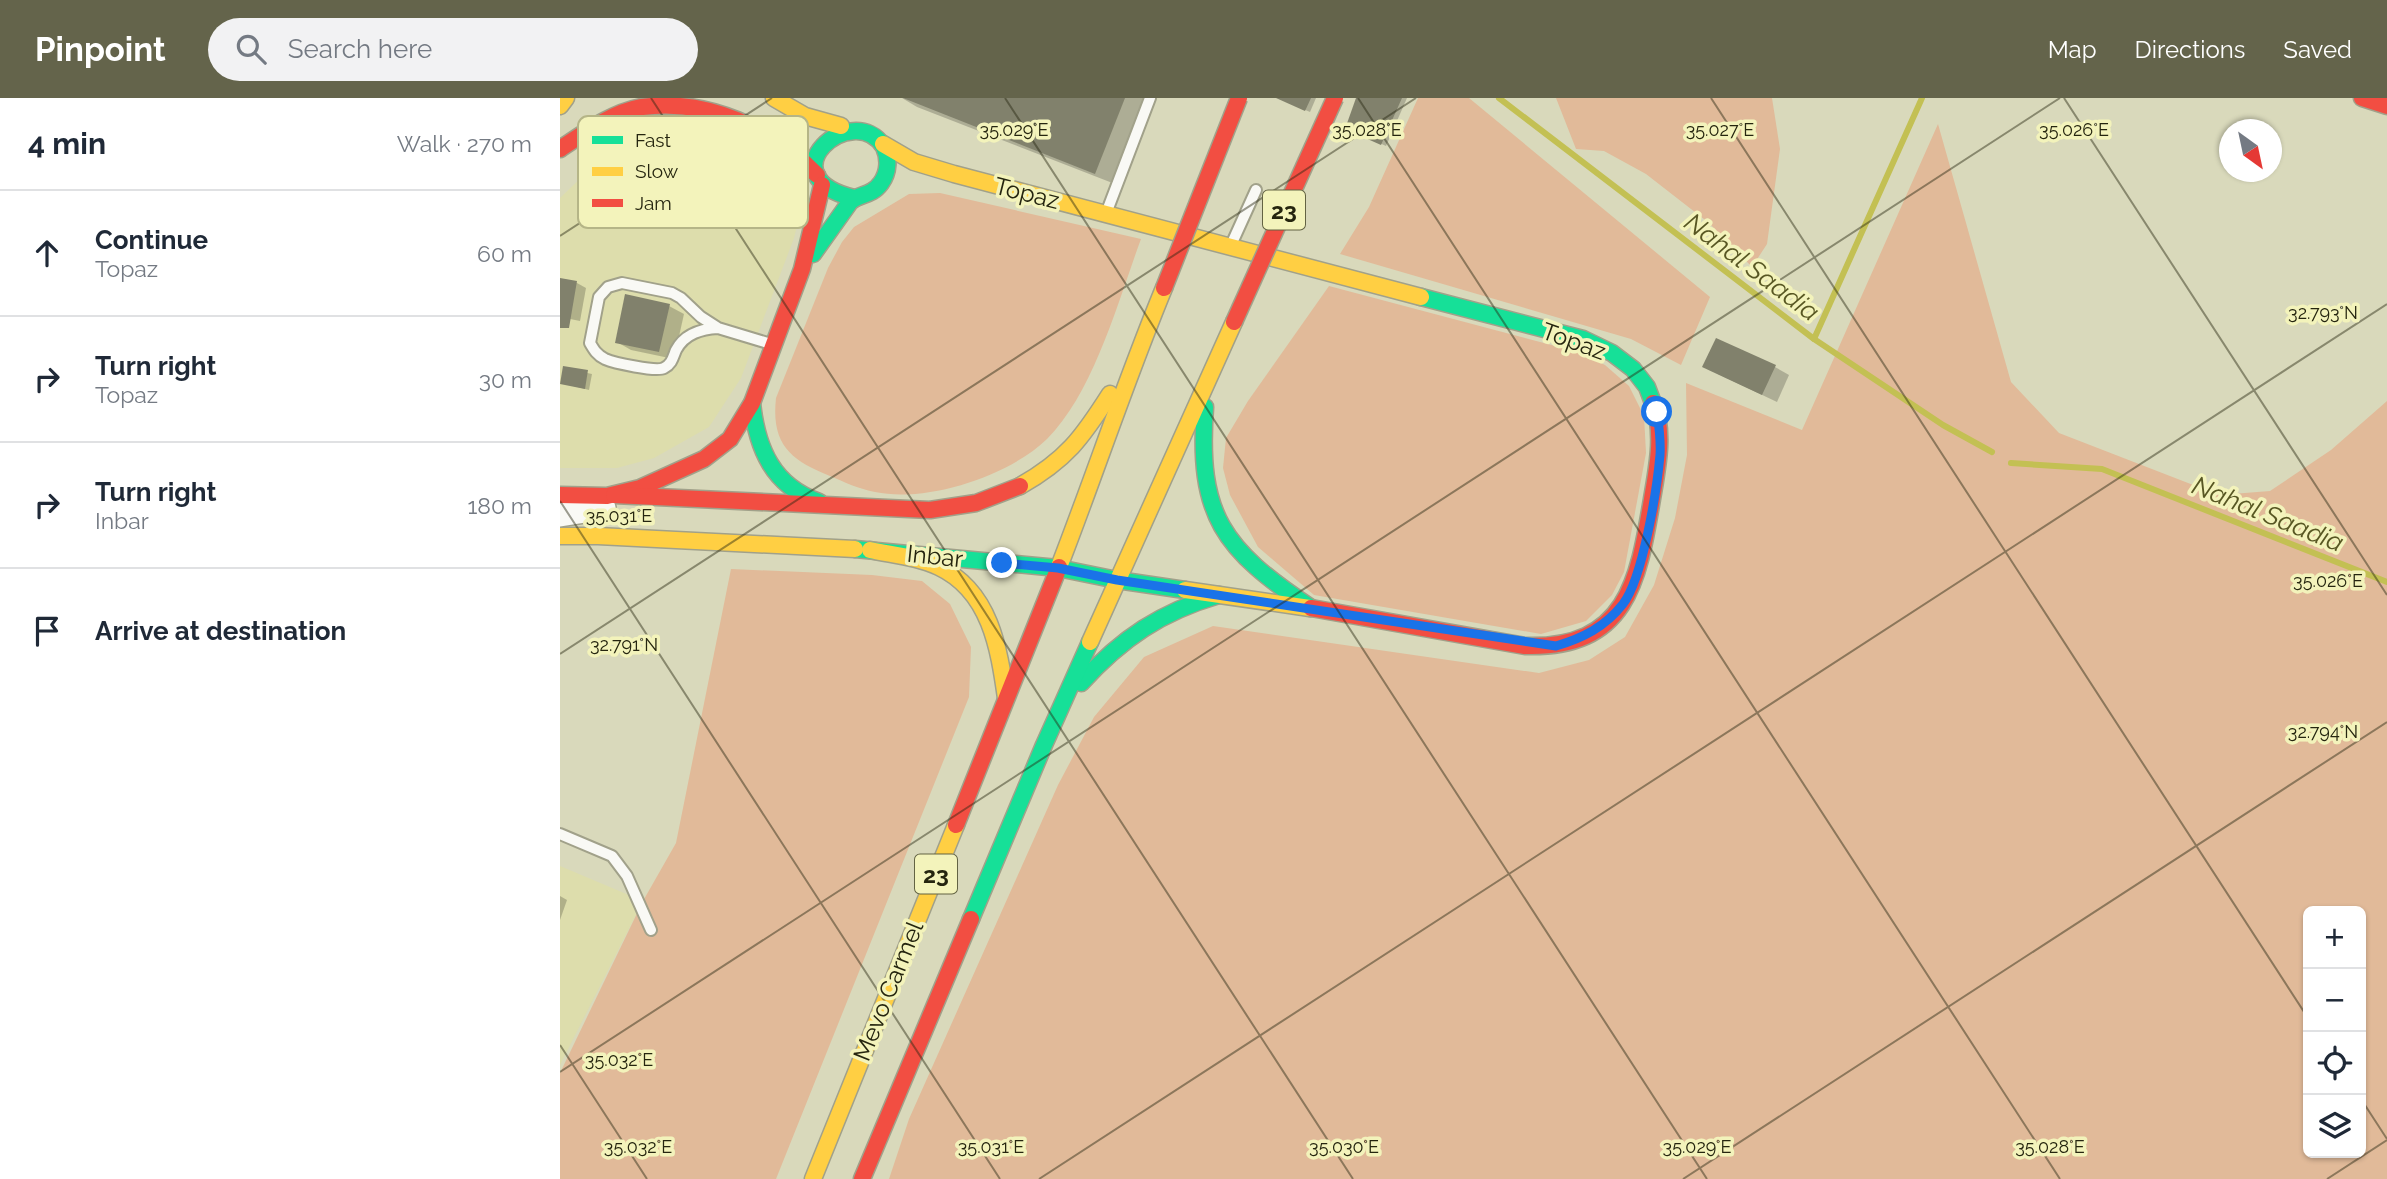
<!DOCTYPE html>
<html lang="en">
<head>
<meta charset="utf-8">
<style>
	body { margin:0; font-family:Raleway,sans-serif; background:#f2f2f3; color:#1f2937 }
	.controls { position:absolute; right:21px; bottom:21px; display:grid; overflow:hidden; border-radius:10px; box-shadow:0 2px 5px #0004 }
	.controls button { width:63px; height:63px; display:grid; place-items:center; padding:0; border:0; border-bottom:2px solid #e0e1e3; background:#fff; color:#1f2937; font:35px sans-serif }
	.compass { position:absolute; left:1659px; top:21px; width:63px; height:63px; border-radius:50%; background:#fff; box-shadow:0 2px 5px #0004; rotate:147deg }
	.stop { position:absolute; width:21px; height:21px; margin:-16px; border:5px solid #1a73e8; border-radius:50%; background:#fff }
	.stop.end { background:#1a73e8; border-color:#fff; box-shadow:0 2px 7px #0008 }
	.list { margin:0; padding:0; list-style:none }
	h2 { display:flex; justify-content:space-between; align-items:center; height:91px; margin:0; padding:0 28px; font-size:30px }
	h2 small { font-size:23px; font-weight:400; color:#747a83 }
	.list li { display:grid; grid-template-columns:46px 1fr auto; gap:21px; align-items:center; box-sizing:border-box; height:126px; padding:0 28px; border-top:2px solid #e0e1e3 }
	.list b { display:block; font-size:26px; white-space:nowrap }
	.list p { margin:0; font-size:23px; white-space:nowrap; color:#747a83 }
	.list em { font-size:23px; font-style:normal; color:#747a83 }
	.icon { flex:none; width:38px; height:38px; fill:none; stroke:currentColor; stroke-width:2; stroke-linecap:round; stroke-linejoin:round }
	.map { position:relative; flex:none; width:1827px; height:1081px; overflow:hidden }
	header { display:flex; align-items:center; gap:42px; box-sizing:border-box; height:98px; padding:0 35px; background:#64644b; color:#fff }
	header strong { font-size:33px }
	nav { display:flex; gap:38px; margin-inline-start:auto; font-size:24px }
	.search { width:490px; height:63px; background:#f2f2f3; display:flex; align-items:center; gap:18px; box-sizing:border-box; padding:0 24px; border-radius:38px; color:#747a83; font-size:26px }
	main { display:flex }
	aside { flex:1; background:#fff }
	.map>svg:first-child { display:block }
</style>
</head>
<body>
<header>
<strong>Pinpoint</strong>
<div class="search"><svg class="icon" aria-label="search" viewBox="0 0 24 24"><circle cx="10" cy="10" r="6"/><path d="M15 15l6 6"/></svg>Search here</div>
<nav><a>Map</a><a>Directions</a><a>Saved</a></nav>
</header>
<main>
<aside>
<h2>4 min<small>Walk · 270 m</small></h2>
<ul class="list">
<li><svg class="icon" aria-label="ahead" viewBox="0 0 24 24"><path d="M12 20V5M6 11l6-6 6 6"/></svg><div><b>Continue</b><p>Topaz</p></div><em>60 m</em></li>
<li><svg class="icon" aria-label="right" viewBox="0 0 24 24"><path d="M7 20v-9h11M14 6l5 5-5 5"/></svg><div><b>Turn right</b><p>Topaz</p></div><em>30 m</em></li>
<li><svg class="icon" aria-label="right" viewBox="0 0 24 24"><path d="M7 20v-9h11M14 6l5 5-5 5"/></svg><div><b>Turn right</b><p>Inbar</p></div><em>180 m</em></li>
<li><svg class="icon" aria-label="arrive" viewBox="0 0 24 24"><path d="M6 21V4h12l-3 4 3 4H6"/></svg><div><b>Arrive at destination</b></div></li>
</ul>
</aside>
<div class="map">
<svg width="1827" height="1081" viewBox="0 0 1827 1081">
	<rect width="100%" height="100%" fill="#d9d9bb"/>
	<g fill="#ddddac">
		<path d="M146,17l95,62 -1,37 -6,24 -53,140 -32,49 -55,31 -37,10h-57v-270l48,-46 30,-18 28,-12z"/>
		<path d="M0,768l83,35 -83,164z"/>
	</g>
	<g fill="#e1ba99" fill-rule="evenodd">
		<path d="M858,0h51l241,199 -29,68 -50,-26 -291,-85 29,-47z"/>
		<path d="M996,0h216l8,51 -13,95 -15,23 -43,-44 -63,-49 -42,-23 -28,-2z"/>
		<path d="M1378,26l73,258 48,51 160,62 51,-4 61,-41 56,-49v778h-1498l20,-60 149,-334 36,-68 50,-60 69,-31 326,47 50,-13 36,-23 29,-52 21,-67 12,-63 -1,-72 116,47zM1748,813h53v242h-53z"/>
		<path d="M380,95l201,46c-23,62 -47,153 -94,200 -38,37 -120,64 -172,53 -16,-3 -31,-10 -45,-16 -40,-16 -59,-32 -54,-78l52,-130 14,-26 12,-15 55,-33z"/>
		<path d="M769,188l249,66 27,13 24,21 15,30 2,37 -22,119 -12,23 -26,26 -45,13 -227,-39 -56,-48 -28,-52 -7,-27 3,-30 22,-37z"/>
		<path d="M171,471l141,6 50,6 28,23 21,43 -2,50 -193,482h-216v-106l83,-172 33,-58z"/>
	</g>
	<g fill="#0003">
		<path d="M342,0h247l-34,86 -198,-77z"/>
		<path d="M718,0h38l-6,14z"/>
		<path d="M798,0h49l-21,48 -35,-16z"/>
		<path d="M0,182l17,3 9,5 -6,33 -20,-4z"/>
		<path d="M109,208l15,8 -10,45 -43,-9 -14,-8z"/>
		<path d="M1215,269l14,8 -12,27 -59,-28z"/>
		<path d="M4,270l28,6 -3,16 -27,-7z"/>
		<path d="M0,798l7,4 -7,20z"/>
	</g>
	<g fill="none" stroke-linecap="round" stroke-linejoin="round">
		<g stroke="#c3c053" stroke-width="6">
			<path d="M939,0l315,241 129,86 49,27"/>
			<path d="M1254,241l108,-241"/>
			<path d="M1451,365l91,6 285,113"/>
		</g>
	</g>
	<g fill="#81816c">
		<path d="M343,0h222l-30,76z"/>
		<path d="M716,0h35l-6,13z"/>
		<path d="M796,0h46l-21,47 -36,-16z"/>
		<path d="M0,180l17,3 -8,47h-9z"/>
		<path d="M65,196l45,10 -11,48 -44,-9z"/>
		<path d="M1156,240l60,27 -14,30 -60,-28z"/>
		<path d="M3,268l25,4 -3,19 -25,-5z"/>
	</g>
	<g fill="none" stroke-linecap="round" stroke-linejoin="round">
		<g stroke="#a1a18a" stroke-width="14">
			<g id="lane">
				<path d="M547,113l43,-113"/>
				<path d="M672,145l24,-53"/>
				<path d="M158,230c-16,1 -33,5 -42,22 -3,7 -4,14 -12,18 -8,4 -50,-5 -59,-9 -8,-4 -11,-9 -15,-16l9,-46 9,-10 14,-4 50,10 9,5 20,19 17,11 53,16"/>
				<path d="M0,736l52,22 15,20 24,54"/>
			</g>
		</g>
		<g stroke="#a1a18a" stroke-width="26">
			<path id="street" d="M0,417l44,-7"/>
		</g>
		<g stroke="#a1a18a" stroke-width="19">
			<g id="fast">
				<path d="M253,156l37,-52c9,-9 21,-5 31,-19 8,-11 8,-25 3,-36 -31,-49 -121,29 -30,51"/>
				<path d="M861,199l162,42 29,14 21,16 14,18 6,16"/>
				<path d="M192,305c5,46 21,83 67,99"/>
				<path d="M645,309c-8,109 18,142 106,201"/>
				<path d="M295,451l203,19 59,12 68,10"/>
				<path d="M521,585c41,-45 80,-71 138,-88"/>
				<path d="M411,821l73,-174 46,-103"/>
			</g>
		</g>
		<g stroke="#a1a18a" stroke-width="19">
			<g id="slow">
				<path d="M214,0l31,18 36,10"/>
				<path d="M0,8l6,-8"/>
				<path d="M323,46l31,18 40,12 467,123"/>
				<path d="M460,388c46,-26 62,-48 90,-92"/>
				<path d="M0,438h38l257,13"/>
				<path d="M310,452c23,5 48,7 69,17 51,24 60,81 67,131"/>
				<path d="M499,469c36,-93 67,-187 105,-279"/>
				<path d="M625,492l125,18"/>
				<path d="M530,544l144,-320"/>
				<path d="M253,1081l143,-354"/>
			</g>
		</g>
		<g stroke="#a1a18a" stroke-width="19">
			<g id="jam">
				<path d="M1802,0l25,8"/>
				<path d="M0,51c24,-16 53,-37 82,-42 66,-9 131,22 175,68"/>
				<path d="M0,397l47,1 33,-8 64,-29 26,-20 22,-36 50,-134 20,-84"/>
				<path d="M54,397l316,15 46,-7 44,-17"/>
				<path d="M751,510l214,38c102,3 113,-64 127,-147 5,-30 13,-67 1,-96"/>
				<path d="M396,727l103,-258"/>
				<path d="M302,1081l109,-260"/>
			</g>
		</g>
		<use href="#lane" stroke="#f9f9f5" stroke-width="10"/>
		<use href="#street" stroke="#f9f9f5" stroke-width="23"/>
		<use href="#fast" stroke="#16e098" stroke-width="16"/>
		<use href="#slow" stroke="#ffcf43" stroke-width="16"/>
		<use href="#jam" stroke="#f24e42" stroke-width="16"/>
		<g stroke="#a1a18a" stroke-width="19" stroke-linecap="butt">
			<g id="jam-bridge">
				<path d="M604,190l75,-190"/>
				<path d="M674,224l101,-224"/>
			</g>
		</g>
		<use href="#jam-bridge" stroke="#f24e42" stroke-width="16"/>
	</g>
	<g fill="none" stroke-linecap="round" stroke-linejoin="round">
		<path stroke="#1a73e8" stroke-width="9" d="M442,465l56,5 59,12 439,66c27,-8 49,-19 67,-42 20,-26 34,-115 37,-149 1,-15 -1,-29 -3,-43"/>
	</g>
	<path fill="none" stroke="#25250f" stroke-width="2" stroke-opacity="0.45" d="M91,0l702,1081M445,0l702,1081M798,0l702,1081M1151,0l597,920M1504,0l323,497M0,138l212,-138M0,403l440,678M0,556l856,-556M0,947l87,134M0,974l1500,-974M1801,1001l26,40M479,1081l1348,-875M1123,1081l704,-457M1767,1081l60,-39"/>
	<g text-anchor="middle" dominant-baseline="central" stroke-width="7" stroke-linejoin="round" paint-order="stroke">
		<g fill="#f3f3bb" stroke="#636343" stroke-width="2">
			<rect x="703" y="92.5" width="42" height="39" rx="5"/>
			<rect x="355" y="756.5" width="42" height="39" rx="5"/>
		</g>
		<g font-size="23" font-weight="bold" fill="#25250f">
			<text x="724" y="112">23</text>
			<text x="376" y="776">23</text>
		</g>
		<g font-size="24" fill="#25250f" stroke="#f3f3bb">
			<text transform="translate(467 95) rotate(14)">Topaz</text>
			<text transform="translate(1014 243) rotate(20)">Topaz</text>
			<text transform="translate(375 458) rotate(6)">Inbar</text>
			<text transform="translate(328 893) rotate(-68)">Mevo Carmel</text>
		</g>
		<g font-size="26" font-style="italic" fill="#585723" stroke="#f3f3bb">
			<text transform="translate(1192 169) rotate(37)">Nahal Saadia</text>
			<text transform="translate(1708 416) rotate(22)">Nahal Saadia</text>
		</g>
	</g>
	<rect x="18" y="18" width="230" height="112" rx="10" fill="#f3f3bb" stroke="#b5b587" stroke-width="2"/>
	<rect x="32" y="38" width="31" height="8" fill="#16e098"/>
	<rect x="32" y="69" width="31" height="9" fill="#ffcf43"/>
	<rect x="32" y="101" width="31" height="8" fill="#f24e42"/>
	<g font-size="19" fill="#25250f">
		<text x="75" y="49">Fast</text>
		<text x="75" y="80">Slow</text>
		<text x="75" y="112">Jam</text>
	</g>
	<g font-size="18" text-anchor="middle" fill="#25250f" stroke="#f3f3bb" stroke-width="7" stroke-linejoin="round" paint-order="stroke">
		<text x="454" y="38">35.029°E</text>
		<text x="807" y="38">35.028°E</text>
		<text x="1160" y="38">35.027°E</text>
		<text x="1514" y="38">35.026°E</text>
		<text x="1763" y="221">32.793°N</text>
		<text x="59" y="424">35.031°E</text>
		<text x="1768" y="489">35.026°E</text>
		<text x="64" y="553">32.791°N</text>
		<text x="1763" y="640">32.794°N</text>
		<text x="59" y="968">35.032°E</text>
		<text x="78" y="1055">35.032°E</text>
		<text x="431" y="1055">35.031°E</text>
		<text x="784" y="1055">35.030°E</text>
		<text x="1137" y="1055">35.029°E</text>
		<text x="1490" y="1055">35.028°E</text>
	</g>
</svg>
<div class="controls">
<button>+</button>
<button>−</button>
<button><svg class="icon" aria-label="locate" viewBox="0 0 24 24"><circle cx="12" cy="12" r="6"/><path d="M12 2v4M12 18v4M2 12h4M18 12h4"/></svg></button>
<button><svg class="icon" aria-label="layers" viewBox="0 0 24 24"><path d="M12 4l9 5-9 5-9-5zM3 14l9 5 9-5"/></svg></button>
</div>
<svg class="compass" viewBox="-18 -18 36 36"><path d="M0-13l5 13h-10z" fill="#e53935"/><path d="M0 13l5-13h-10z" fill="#747a83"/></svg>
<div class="stop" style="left:1097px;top:314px"></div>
<div class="stop end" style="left:442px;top:465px"></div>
</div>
</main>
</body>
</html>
